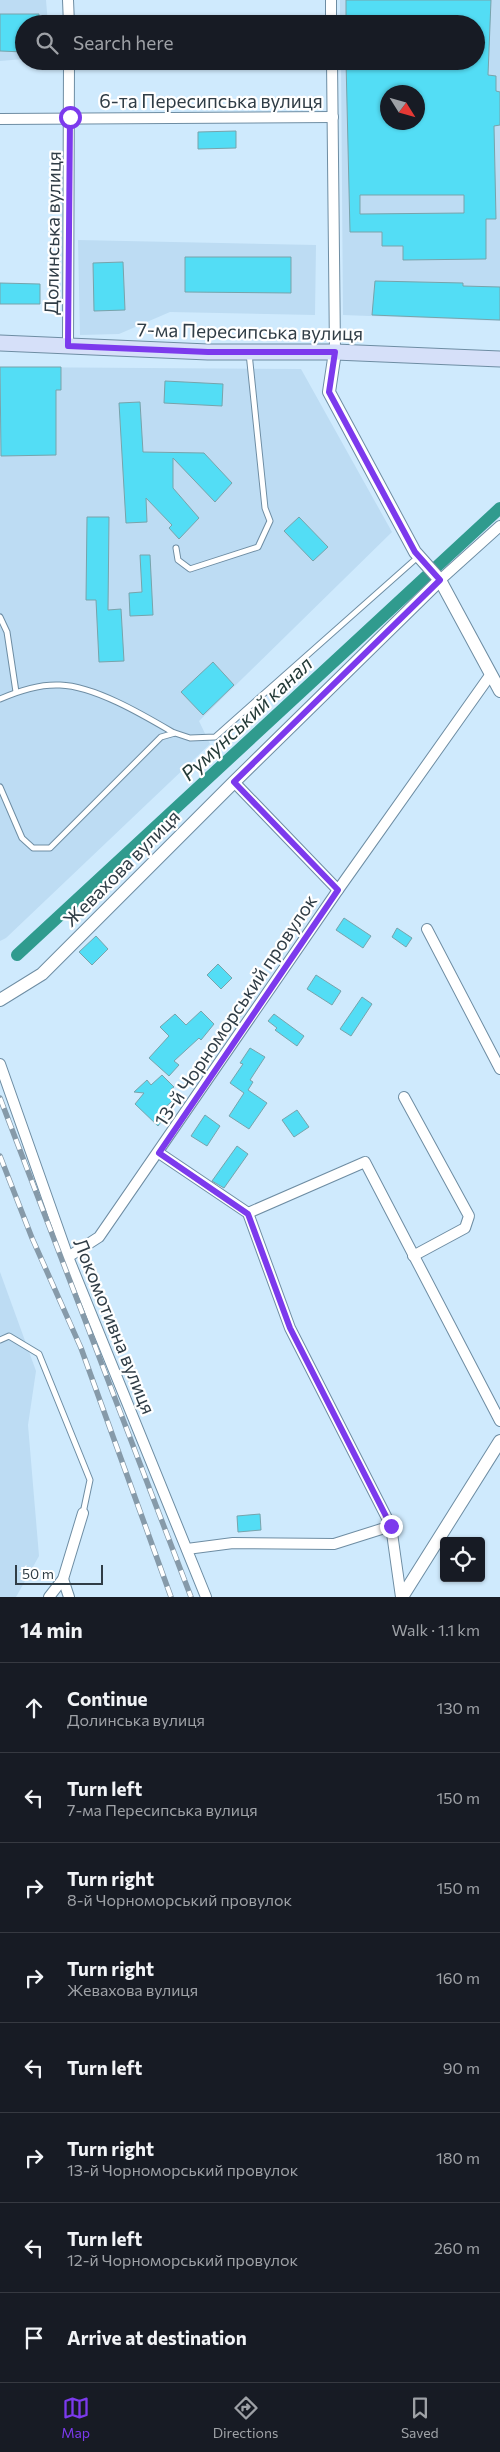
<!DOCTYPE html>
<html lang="en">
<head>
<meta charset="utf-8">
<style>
	body { margin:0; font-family:Commissioner,sans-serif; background:#20242c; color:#f1f3f6 }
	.controls { position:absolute; right:15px; bottom:15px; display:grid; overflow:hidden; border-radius:5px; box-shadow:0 1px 4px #0004 }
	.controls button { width:45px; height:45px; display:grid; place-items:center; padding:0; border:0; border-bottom:1px solid #363941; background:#171b24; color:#f1f3f6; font:25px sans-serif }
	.compass { position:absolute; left:380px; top:85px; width:45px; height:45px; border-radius:50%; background:#171b24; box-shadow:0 1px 4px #0004; rotate:127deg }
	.scale { position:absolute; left:15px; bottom:12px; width:88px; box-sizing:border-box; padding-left:5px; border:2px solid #303d46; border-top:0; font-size:14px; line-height:18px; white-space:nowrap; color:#303d46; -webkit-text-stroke:4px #fff; paint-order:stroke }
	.stop { position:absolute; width:15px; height:15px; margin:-11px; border:4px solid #7c3aed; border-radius:50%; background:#fff }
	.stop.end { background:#7c3aed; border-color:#fff; box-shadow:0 1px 5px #0008 }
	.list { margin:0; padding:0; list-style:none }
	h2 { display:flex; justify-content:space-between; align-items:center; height:65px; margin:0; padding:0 20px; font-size:21px }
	h2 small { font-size:16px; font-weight:400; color:#9ea1a6 }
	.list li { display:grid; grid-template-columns:32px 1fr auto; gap:15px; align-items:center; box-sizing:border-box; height:90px; padding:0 20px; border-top:1px solid #363941 }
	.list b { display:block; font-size:19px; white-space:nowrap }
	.list p { margin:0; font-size:16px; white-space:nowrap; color:#9ea1a6 }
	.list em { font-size:16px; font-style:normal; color:#9ea1a6 }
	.icon { flex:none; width:28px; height:28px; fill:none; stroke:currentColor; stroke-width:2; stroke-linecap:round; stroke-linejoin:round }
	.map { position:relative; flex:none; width:500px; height:1597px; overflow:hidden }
	.search { position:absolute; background:#171b24; box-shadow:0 1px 4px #0004; left:15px; right:15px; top:15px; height:55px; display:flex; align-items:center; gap:12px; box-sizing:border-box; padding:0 18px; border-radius:28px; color:#9ea1a6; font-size:19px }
	.sheet { height:785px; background:#171b24 }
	nav { display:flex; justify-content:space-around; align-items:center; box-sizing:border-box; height:70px; border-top:1px solid #363941; background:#171b24; font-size:14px; color:#9ea1a6 }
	nav a { display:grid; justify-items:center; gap:2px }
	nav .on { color:#7c3aed }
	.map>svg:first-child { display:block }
</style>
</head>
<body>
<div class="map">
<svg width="500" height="1597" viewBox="0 0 500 1597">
	<rect width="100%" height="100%" fill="#cfeafd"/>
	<g fill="#bddcf3" fill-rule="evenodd">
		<path d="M0,0h46l2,24h-24v35l-24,2z"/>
		<path d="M340,0h160v321l-157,-6 -2,-254h135v-37h-136zM388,92h30v30h-30z"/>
		<path d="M78,240l238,5 -1,70 -145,-3 -51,22 -39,1z"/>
		<path d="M0,367l301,2 91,163 -193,189 11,23 -204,194 -6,3z"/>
		<path d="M0,1272l36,99 -8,54 11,131 -23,41h-16z"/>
	</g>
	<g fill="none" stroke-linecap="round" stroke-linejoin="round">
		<path stroke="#309b8e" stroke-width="12" d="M17,955l483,-447"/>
	</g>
	<g fill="#53ddf5" stroke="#78a3ab" fill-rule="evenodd">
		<path d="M346,0h145l-3,75 8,1v15l4,1v33l-6,1 2,93h-10v40l-83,1v-14h-21v-14h-32l-4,-171h130v-37h-130zM388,92h30v30h-30zM360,195h104v18l-104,1z"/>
		<path d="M0,14h39v10h-15v28l-24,-1z"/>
		<path d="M236,131v17l-38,1v-17z"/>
		<path d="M185,257h106v36l-106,-1z"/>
		<path d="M123,262l2,48 -31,1 -1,-48z"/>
		<path d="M375,281l88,2v3l37,1v33l-128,-5z"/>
		<path d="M0,283l40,1v20h-40z"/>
		<path d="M0,367h61v23h-5v65l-55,1z"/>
		<path d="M165,381l58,3 -1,22 -58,-3z"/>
		<path d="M140,402l3,50 61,1 28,30 -17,19 -42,-44v30l26,30 -20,21 -10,-11 3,-3 -26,-27 1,24 -21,1 -7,-120z"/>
		<path d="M87,517h22l-1,93 13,-1 3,52 -25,1 -3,-62h-10z"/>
		<path d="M299,517l29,30 -15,14 -29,-30z"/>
		<path d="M140,555h10l3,60 -23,1 -1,-23 13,-1z"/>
		<path d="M213,662l21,23 -31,30 -22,-23z"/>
		<path d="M344,918l27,18 -8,12 -27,-18z"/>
		<path d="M397,928l15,10 -6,9 -14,-10z"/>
		<path d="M96,936l12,13 -16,16 -13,-13z"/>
		<path d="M218,964l14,14 -11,11 -14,-14z"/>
		<path d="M316,975l25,16 -9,14 -25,-16z"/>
		<path d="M362,997l10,7 -21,32 -11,-7z"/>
		<path d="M201,1011l13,13 -13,16 -2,-2 -25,23 5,4 -10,11 -20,-18 20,-22 -9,-9 15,-13 11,11z"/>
		<path d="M274,1014l30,22 -7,10 -22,-16 2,-2 -9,-7z"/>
		<path d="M250,1048l15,9 -15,23 3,2 -5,8 19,13 -18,26 -20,-13 15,-23 -14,-10 13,-19 -3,-1z"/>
		<path d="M162,1075l12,12 -3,2 7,7 -16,14 4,5 -8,11 -23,-22 9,-11 -10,-1 13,-12 4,5z"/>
		<path d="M297,1110l12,17 -15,10 -12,-17z"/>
		<path d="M205,1115l15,11 -13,20 -16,-10z"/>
		<path d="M237,1146l11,8 -24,34 -12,-7z"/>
		<path d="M260,1514l1,16 -23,2 -1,-16z"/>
	</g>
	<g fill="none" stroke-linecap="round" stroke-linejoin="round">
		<g stroke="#6e8da3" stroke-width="7">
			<g id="service">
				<path d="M176,548l2,12 12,9 68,-22 12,-26 -5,-13 -16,-155"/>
				<path d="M0,617l7,15 9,60"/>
				<path d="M0,699c18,-8 40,-15 60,-14 35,1 85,31 114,48"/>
				<path d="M0,787l22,51 11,10h17l111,-111 14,-4 15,5 25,-1 204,-181"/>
				<path d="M0,1340l9,-4 30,18 51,126 -7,33"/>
			</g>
		</g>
		<g stroke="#6e8da3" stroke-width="12">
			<g id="minor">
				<path d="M68,0l1,24"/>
				<path d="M331,0v24"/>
				<path d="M332,61l3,291"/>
				<path d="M0,119l333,-2"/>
				<path d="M68,346l1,-285"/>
				<path d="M440,580l60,-54"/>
				<path d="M234,782l104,108"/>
				<path d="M427,929l73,140"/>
				<path d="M0,1064l68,193 138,340"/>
				<path d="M404,1097l65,119 -4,12 -52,28"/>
				<path d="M159,1153l89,60 42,115 101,198"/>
				<path d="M248,1213l117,-51 135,259"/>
				<path d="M68,1257l31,-20 239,-347 153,-216"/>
				<path d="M187,1549l46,-6 101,1 57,-18 10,71"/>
				<path d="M63,1579l6,18"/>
				<path d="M49,1597l14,-18 20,-66"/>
			</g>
		</g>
		<g stroke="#6e8da3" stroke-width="14">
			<g id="tertiary">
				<path d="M335,352l-6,40 86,160 25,28 60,111"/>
				<path d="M0,1000l42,-26 192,-192 206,-202"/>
				<path d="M402,1597l98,-156"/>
			</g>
		</g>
		<g stroke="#6e8da3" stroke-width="17">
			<path id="secondary" d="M0,343l208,9h127l165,7"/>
		</g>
		<use href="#service" stroke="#fff" stroke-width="5"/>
		<use href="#minor" stroke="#fff" stroke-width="10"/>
		<use href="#tertiary" stroke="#fff" stroke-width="12"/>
		<use href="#secondary" stroke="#d6e0f9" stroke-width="15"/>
		<g stroke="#869aa9" stroke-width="5.5">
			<g id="rail">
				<path d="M0,1098l191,499"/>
				<path d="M0,1156l32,82 49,110 90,249"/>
			</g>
		</g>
		<use href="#rail" stroke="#fff" stroke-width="4" stroke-dasharray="11" stroke-linecap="butt"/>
	</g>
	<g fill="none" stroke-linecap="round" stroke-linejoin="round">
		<path stroke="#7c3aed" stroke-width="6" d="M70,117l-2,229 140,6h127l-6,40 86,160 25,28 -206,202 104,108 -179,263 89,61 42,114 101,198"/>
	</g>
	<g text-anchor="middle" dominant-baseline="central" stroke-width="4.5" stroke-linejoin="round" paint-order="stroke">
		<g font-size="19" fill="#303d46" stroke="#fff">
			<text x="211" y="100">6-та Пересипська вулиця</text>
			<text transform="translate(52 233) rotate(-89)">Долинська вулиця</text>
			<text transform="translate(250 331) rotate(1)">7-ма Пересипська вулиця</text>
			<text transform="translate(121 868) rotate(-45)">Жевахова вулиця</text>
			<text transform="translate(235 1010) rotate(-56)">13-й Чорноморський провулок</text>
			<text transform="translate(115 1326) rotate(68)">Локомотивна вулиця</text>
		</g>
		<g font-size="20" font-style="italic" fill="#233a37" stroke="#fff">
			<text transform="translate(246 718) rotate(-43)">Румунський канал</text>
		</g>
	</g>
</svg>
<div class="controls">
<button><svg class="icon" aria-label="locate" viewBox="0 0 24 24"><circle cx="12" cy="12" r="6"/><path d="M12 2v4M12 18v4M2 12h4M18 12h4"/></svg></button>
</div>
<svg class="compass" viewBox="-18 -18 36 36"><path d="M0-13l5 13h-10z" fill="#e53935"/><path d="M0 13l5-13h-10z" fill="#9ea1a6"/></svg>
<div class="scale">50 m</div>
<div class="stop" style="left:70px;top:117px"></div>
<div class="stop end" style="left:391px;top:1526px"></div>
<div class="search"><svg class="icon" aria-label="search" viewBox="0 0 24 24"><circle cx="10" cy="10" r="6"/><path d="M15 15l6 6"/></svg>Search here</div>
</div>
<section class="sheet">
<h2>14 min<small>Walk · 1.1 km</small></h2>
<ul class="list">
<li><svg class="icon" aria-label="ahead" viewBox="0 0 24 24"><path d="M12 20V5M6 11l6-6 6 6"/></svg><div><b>Continue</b><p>Долинська вулиця</p></div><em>130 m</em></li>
<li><svg class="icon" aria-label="left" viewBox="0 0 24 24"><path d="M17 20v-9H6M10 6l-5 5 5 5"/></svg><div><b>Turn left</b><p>7-ма Пересипська вулиця</p></div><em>150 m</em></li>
<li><svg class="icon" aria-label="right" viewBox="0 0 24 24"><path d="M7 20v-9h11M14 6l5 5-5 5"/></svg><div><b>Turn right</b><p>8-й Чорноморський провулок</p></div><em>150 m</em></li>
<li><svg class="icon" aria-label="right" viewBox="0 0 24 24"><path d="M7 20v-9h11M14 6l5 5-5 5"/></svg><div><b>Turn right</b><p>Жевахова вулиця</p></div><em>160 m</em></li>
<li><svg class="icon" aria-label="left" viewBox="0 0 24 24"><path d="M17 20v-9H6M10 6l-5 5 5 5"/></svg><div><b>Turn left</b></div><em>90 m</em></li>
<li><svg class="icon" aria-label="right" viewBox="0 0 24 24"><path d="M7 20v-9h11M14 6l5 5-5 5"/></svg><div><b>Turn right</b><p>13-й Чорноморський провулок</p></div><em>180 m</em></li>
<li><svg class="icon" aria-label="left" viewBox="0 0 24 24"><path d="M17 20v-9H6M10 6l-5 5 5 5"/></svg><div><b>Turn left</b><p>12-й Чорноморський провулок</p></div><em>260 m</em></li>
<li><svg class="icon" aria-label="arrive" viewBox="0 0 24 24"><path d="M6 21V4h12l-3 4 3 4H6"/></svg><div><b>Arrive at destination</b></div></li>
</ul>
</section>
<nav>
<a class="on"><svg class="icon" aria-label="map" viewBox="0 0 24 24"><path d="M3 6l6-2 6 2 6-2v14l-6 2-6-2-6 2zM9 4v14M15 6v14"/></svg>Map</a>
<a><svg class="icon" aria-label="directions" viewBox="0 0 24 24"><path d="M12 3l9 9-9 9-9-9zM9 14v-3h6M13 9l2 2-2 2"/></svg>Directions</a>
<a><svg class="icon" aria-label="saved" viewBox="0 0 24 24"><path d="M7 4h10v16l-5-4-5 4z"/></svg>Saved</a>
</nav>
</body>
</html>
